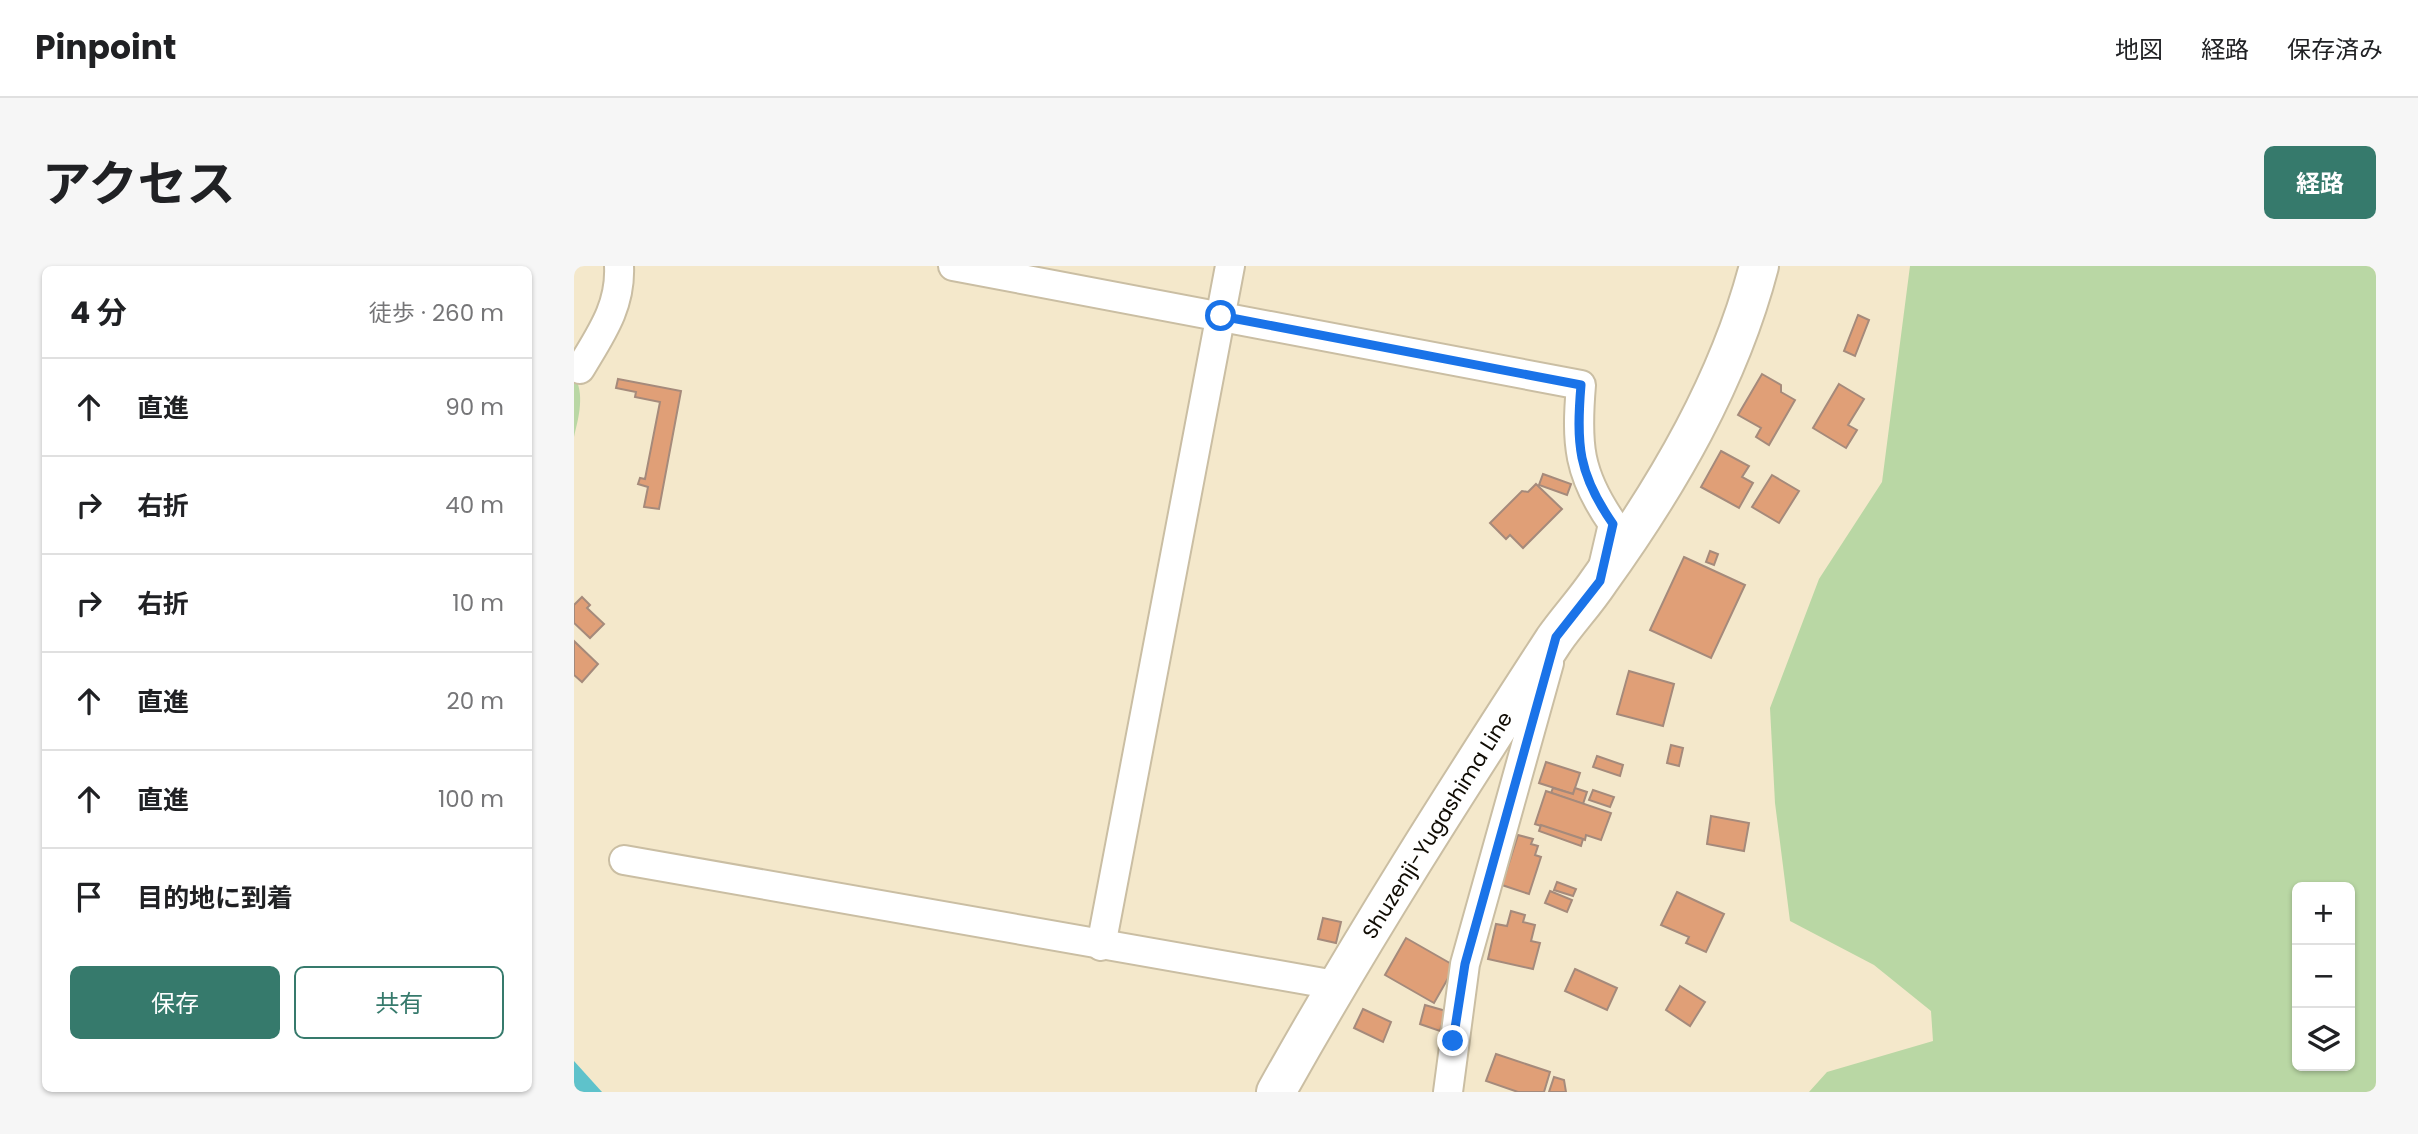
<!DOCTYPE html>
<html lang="ja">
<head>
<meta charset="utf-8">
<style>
	body { margin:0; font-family:Poppins,"Noto Sans JP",sans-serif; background:#f6f6f6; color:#202124 }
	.controls { position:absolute; right:21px; bottom:21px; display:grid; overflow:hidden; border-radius:10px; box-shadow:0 2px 5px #0004 }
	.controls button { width:63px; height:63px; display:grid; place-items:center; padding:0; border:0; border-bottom:2px solid #e0e0e0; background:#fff; color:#202124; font:35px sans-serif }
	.stop { position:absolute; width:21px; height:21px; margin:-16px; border:5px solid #1a73e8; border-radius:50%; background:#fff }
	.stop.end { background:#1a73e8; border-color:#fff; box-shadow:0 2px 7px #0008 }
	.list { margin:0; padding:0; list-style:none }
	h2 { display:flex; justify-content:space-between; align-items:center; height:91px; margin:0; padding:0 28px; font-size:30px }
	h2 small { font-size:23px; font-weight:400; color:#757577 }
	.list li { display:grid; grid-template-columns:46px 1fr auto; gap:21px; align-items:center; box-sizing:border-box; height:98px; padding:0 28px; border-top:2px solid #e0e0e0 }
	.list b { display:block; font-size:26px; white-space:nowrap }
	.list em { font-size:23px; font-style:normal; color:#757577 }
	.actions { display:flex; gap:14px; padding:21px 28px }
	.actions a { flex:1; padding:16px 0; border:2px solid #367a6c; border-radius:10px; text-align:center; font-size:24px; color:#367a6c }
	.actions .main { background:#367a6c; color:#fff }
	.icon { flex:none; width:38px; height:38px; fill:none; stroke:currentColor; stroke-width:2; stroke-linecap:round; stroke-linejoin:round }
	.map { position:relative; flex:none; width:1802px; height:826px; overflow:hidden; border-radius:10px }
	header { display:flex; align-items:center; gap:42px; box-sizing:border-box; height:98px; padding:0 35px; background:#fff; border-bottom:2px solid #e0e0e0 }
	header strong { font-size:33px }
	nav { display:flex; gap:38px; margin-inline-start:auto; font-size:24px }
	.intro { display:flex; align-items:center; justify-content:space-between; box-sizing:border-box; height:168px; padding:0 42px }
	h1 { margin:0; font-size:49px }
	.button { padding:18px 32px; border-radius:10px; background:#367a6c; color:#fff; font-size:24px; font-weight:700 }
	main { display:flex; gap:42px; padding:0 42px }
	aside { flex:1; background:#fff; border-radius:10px; box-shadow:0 2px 5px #0004 }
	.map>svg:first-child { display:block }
</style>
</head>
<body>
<header>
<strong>Pinpoint</strong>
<nav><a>地図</a><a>経路</a><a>保存済み</a></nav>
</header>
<div class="intro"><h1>アクセス</h1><a class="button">経路</a></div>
<main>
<aside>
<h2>4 分<small>徒歩 · 260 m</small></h2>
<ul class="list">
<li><svg class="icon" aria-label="ahead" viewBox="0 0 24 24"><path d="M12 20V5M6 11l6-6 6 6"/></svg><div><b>直進</b></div><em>90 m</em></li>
<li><svg class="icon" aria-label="right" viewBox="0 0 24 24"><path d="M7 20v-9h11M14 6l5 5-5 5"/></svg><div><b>右折</b></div><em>40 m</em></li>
<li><svg class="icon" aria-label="right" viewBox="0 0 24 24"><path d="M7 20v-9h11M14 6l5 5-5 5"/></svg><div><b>右折</b></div><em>10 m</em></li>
<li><svg class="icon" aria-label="ahead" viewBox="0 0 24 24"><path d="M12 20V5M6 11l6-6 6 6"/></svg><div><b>直進</b></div><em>20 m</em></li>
<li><svg class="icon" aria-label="ahead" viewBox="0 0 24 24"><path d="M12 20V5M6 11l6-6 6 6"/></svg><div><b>直進</b></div><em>100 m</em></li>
<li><svg class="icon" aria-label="arrive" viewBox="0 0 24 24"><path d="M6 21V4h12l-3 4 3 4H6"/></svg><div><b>目的地に到着</b></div></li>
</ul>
<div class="actions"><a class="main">保存</a><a>共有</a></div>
</aside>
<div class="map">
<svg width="1802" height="826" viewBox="0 0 1802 826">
	<rect width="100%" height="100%" fill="#f4e8cb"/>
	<g fill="#b9d7a4" fill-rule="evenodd">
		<path d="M1336,0h466v826h-567l18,-20 106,-31 -2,-30 -57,-46 -84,-44 -15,-118 -5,-95 49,-129 63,-97zM1723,621h53v179h-53z"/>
		<path d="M0,109c11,19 5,41 0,62z"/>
	</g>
	<path fill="#5ec2cb" d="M0,795l28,31h-28z"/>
	<g fill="#e09f77" stroke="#a58a7b" stroke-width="2">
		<path d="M1284,49l11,5 -14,36 -11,-5z"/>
		<path d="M1188,108l19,11v7l14,8 -26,45 -13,-8 5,-9 -23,-13z"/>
		<path d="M44,113l63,12 -22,118 -15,-2 4,-20 -10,-3 2,-6 5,1 15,-77 -25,-5 1,-5 -20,-4z"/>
		<path d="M1265,118l25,15 -16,26 9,5 -11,18 -33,-20z"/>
		<path d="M1147,185l28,15 -7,11 11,6 -14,25 -38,-21z"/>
		<path d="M969,208l28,10 -4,11 -28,-10z"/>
		<path d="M1198,209l27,16 -20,32 -27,-16z"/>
		<path d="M962,218l26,25 -39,39 -13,-13 -4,4 -16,-16 32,-32 6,1z"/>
		<path d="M1136,285l8,3 -4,11 -8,-3z"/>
		<path d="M1110,291l61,28 -34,73 -61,-28z"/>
		<path d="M8,331l8,8 -3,3 17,16 -14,14 -16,-15v-18z"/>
		<path d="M0,375l24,23 -16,18 -8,-7z"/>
		<path d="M1055,405l45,13 -11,42 -46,-12z"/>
		<path d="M1097,479l12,3 -4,18 -12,-3z"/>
		<path d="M1023,490l26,9 -3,11 -27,-9z"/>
		<path d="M972,496l34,11 -7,21 -34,-11z"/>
		<path d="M979,522l20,6 2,-6 12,4 -4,12 -32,-11z"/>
		<path d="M1019,524l21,7 -4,10 -21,-7z"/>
		<path d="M972,525l65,22 -10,27 -15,-5 -1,5 -50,-16z"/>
		<path d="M1137,550l38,7 -5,28 -37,-7z"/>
		<path d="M967,559l42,14 -2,7 -42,-15z"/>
		<path d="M944,569l15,4 -2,5 7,2 -3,9 6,2 -12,37 -27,-9z"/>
		<path d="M983,616l19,7 -3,7 -19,-6z"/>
		<path d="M976,625l22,9 -5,12 -22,-9z"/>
		<path d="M1103,626l47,22 -18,38 -20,-9 3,-6 -28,-12z"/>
		<path d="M937,645l14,4 -2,7 12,3 -4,16 9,2 -7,26 -45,-10 8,-35 11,2z"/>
		<path d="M749,652l18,4 -5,21 -18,-4z"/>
		<path d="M832,672l49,28 -21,37 -49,-28z"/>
		<path d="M1001,703l42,19 -10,22 -42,-19z"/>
		<path d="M1106,720l25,16 -15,24 -24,-16z"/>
		<path d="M851,739l21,6 -6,20 -20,-7z"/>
		<path d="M789,743l28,13 -8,20 -29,-14z"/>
		<path d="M922,788l54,18 -6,20h-26l-32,-11z"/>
		<path d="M980,811l10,3 2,12h-17z"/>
	</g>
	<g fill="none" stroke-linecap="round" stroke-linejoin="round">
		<g stroke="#cabea3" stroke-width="32">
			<g id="minor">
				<path d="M379,0l628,119c-5,59 -3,89 32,139l-10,43"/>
				<path d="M6,103c20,-34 41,-62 39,-103"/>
				<path d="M50,594l711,125"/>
				<path d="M527,680l129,-680"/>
				<path d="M874,826l17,-128 84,-301"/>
			</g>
		</g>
		<g stroke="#cabea3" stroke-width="42">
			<path id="secondary" d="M702,826c86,-154 182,-304 278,-452 14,-20 31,-38 45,-59 69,-96 130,-200 160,-315"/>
		</g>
		<use href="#minor" stroke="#fff" stroke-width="28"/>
		<use href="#secondary" stroke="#fff" stroke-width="38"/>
	</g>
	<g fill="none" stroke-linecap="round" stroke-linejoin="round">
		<path stroke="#1a73e8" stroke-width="9" d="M647,50l360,69c-5,59 -3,89 32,139l-13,57 -44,56 -91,327 -12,77"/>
	</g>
	<g text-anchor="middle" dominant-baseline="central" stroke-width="5" stroke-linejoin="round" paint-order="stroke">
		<g font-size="21" fill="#100c04" stroke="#fff">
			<text transform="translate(863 559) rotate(-58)">Shuzenji-Yugashima Line</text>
		</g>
	</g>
</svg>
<div class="controls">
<button>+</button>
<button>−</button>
<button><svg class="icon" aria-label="layers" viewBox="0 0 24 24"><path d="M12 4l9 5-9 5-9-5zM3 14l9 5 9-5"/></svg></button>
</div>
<div class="stop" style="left:647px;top:50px"></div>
<div class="stop end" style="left:879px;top:775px"></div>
</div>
</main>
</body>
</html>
